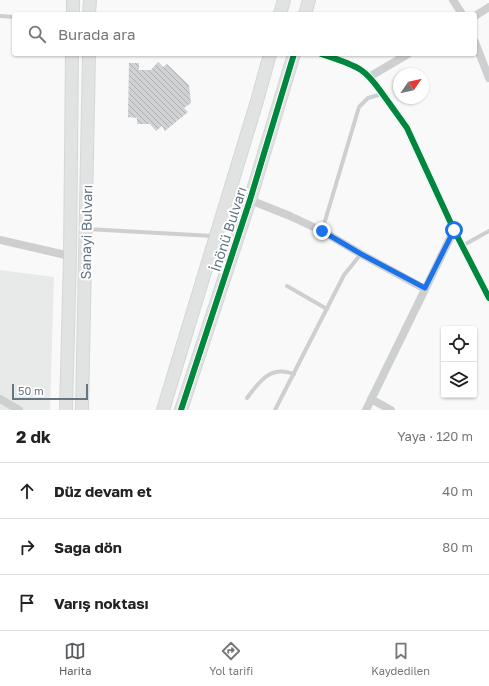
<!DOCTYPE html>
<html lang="tr">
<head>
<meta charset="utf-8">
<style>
	body { margin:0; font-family:"Golos Text",sans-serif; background:#f6f6f6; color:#222 }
	.controls { position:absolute; right:12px; bottom:12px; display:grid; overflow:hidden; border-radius:4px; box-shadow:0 1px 3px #0004 }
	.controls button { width:36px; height:36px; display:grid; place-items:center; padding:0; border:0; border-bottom:1px solid #e0e0e0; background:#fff; color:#222; font:20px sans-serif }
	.compass { position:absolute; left:393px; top:68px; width:36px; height:36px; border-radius:50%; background:#fff; box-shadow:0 1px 3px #0004; rotate:56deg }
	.scale { position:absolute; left:12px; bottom:10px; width:76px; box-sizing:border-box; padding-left:4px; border:2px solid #657683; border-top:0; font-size:11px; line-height:14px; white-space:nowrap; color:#657683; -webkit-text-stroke:3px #fff; paint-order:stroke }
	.stop { position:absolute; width:12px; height:12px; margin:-9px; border:3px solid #1a73e8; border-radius:50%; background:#fff }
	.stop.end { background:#1a73e8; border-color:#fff; box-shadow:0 1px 4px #0008 }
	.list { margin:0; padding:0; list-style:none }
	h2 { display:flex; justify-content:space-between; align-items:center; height:52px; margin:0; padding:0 16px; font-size:17px }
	h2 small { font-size:13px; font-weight:400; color:#767676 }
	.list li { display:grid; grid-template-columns:26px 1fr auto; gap:12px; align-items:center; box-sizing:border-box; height:56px; padding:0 16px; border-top:1px solid #e0e0e0 }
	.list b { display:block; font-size:15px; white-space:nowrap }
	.list em { font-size:13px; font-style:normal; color:#767676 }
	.icon { flex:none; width:22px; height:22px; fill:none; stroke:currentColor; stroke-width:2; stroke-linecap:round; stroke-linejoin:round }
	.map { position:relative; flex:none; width:489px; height:410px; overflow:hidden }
	.search { position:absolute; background:#fff; box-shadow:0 1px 3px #0004; left:12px; right:12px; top:12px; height:44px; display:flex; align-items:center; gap:10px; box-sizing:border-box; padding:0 14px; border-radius:4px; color:#767676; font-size:15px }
	.sheet { height:220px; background:#fff }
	nav { display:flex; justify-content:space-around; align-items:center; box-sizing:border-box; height:56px; border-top:1px solid #e0e0e0; background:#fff; font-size:11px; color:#767676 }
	nav a { display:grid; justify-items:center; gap:2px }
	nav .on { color:#585c60 }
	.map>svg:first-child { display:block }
</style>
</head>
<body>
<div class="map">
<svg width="489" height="410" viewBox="0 0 489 410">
	<defs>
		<pattern id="building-back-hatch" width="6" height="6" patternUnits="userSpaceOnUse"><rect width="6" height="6" fill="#d0d2d3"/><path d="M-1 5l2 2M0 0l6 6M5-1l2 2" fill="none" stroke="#acafb1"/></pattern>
	</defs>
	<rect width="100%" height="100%" fill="#f9f9f9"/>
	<path fill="#e8e9e9" d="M0,270l54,7 -4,133h-50z"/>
	<path fill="url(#building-back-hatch)" d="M158,62l5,5 4,-3 22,21 2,18 -7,5 4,4 -23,19 -3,-5 -6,5 -6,-7h-13v-6l-9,-1 1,-54h10v7h12z"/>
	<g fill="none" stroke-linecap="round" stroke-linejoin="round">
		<g stroke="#d5d6d7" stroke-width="14">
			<g id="secondary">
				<path d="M73,14v-14"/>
				<path d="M89,14l1,-14"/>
				<path d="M280,14l4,-14"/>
				<path d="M305,14l4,-14"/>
				<path d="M66,410l4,-154 2,-202"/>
				<path d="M82,410l7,-356"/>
				<path d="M163,410l94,-309 13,-47"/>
				<path d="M181,410l69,-210 44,-146"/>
			</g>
		</g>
		<g stroke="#cecfd0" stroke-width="4">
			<path d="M0,16l14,1"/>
			<path d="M86,229l127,7"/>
			<path d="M322,231l37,-124 9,-9 14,-4"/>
			<path d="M462,246l27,-15"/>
			<path d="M287,286l40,23"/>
			<path d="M247,398c13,-17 23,-33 47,-24"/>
			<path d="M275,410l69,-135 17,-21"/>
		</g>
		<g stroke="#cecfd0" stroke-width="8">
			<path d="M453,0l9,14"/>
			<path d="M475,16l14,-9"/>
			<path d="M475,42l14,36"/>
			<path d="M321,54c12,4 29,9 40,16 12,8 18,20 26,30 7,10 13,18 20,28l47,102 35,68"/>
			<path d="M369,77l39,-23"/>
			<path d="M250,200l40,16 32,15 39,23 64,35"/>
			<path d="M0,240l70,16"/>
			<path d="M0,399l19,11"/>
			<path d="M371,399l20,11"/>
			<path d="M366,410l88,-180"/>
		</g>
		<use href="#secondary" stroke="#e1e2e2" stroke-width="12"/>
		<g stroke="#fff" stroke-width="8">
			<g id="cycleway">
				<path d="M321,54c12,4 29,9 40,16 12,8 18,20 26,30 7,10 13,18 20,28l47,102 35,68"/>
				<path d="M181,410l69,-210 44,-146"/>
			</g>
		</g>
		<use href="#cycleway" stroke="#00873e" stroke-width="6"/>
	</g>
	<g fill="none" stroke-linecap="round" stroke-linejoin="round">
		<path stroke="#1a73e8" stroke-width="5" d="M322,231l39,23 64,34 29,-58"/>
	</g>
	<g text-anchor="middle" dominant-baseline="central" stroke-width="4" stroke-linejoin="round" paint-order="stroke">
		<g font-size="14" fill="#657683" stroke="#fff">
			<text transform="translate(228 229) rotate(-72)">İnönü Bulvarı</text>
			<text transform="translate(86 232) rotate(-89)">Sanayi Bulvarı</text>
		</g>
	</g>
</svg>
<div class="controls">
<button><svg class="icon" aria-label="locate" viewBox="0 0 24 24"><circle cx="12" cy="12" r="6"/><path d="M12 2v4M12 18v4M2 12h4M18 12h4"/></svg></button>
<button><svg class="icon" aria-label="layers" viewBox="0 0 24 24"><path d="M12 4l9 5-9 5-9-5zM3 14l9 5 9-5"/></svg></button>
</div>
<svg class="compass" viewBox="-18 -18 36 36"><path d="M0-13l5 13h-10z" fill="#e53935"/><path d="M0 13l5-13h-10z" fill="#767676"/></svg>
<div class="scale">50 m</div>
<div class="stop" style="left:454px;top:230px"></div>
<div class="stop end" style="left:322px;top:231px"></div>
<div class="search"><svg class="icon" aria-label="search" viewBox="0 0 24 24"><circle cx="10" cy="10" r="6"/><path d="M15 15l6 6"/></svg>Burada ara</div>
</div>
<section class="sheet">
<h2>2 dk<small>Yaya · 120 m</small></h2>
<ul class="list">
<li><svg class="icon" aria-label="ahead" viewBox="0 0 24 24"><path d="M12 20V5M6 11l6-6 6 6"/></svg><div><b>Düz devam et</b></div><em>40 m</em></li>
<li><svg class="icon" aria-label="right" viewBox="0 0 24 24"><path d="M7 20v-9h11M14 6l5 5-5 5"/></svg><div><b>Sağa dön</b></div><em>80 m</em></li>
<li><svg class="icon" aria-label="arrive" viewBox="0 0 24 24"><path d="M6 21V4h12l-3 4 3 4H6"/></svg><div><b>Varış noktası</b></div></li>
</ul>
</section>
<nav>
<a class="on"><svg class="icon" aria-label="map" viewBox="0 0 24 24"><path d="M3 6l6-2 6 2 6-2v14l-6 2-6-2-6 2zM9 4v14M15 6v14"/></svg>Harita</a>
<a><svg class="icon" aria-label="directions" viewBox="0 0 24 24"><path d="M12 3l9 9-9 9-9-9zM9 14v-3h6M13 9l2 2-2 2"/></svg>Yol tarifi</a>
<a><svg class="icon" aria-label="saved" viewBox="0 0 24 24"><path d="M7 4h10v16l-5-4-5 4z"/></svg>Kaydedilen</a>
</nav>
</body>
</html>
